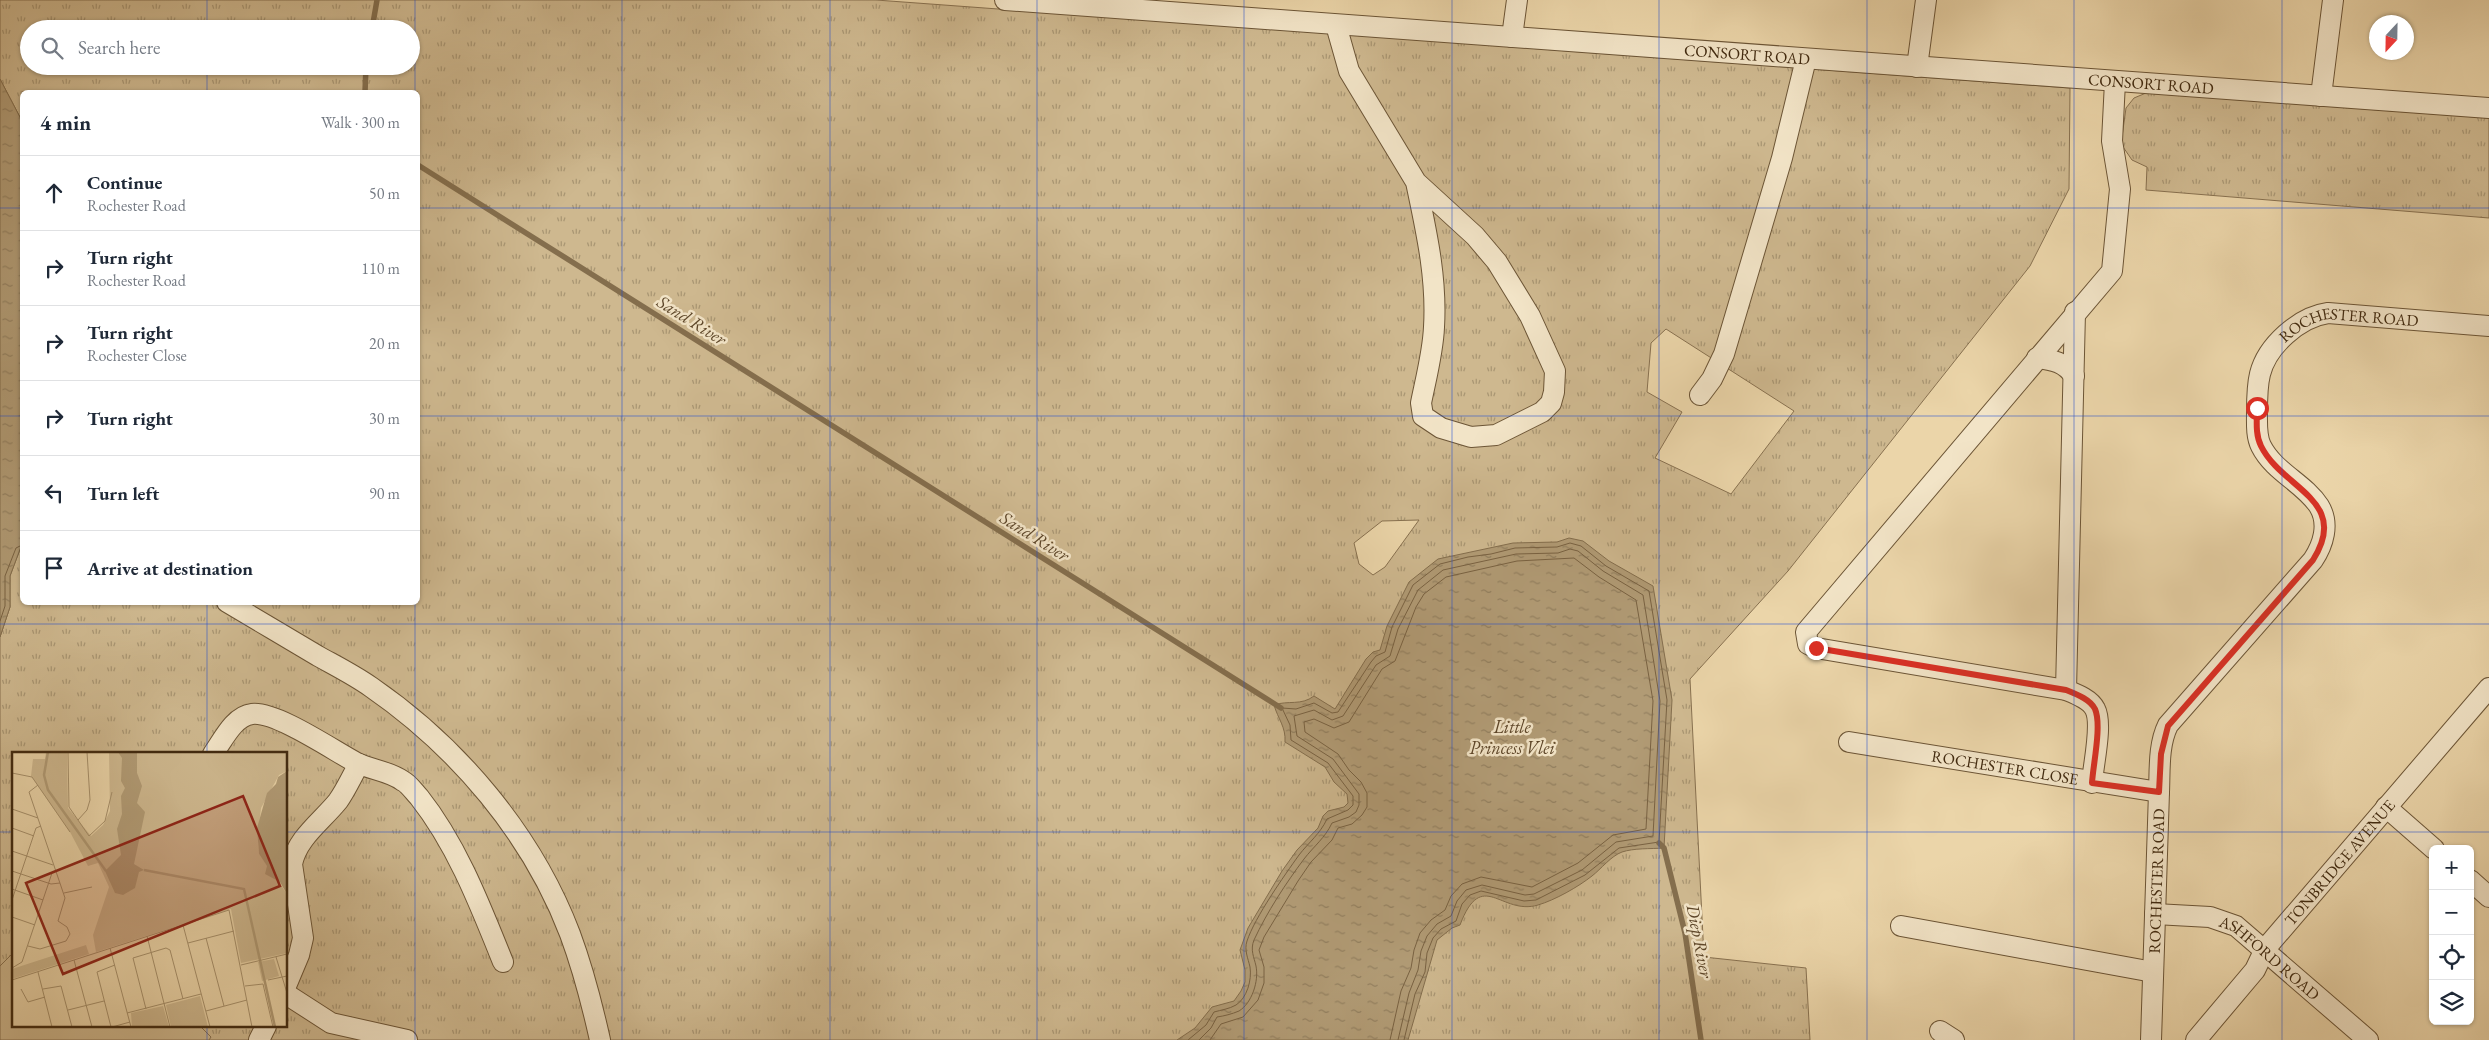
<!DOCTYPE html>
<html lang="en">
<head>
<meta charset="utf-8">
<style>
	body { margin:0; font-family:"EB Garamond",serif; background:#f2f2f3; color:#1f2937 }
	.controls { position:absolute; right:15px; bottom:15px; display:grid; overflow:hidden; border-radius:8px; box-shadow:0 1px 4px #0004 }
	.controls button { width:45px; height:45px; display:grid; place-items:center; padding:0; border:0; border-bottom:1px solid #e0e1e3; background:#fff; color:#1f2937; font:25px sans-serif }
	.compass { position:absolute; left:2369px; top:15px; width:45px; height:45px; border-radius:50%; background:#fff; box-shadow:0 1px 4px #0004; rotate:202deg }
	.stop { position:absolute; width:15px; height:15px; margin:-11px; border:4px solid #d93025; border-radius:50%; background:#fff }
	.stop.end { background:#d93025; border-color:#fff; box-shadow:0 1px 5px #0008 }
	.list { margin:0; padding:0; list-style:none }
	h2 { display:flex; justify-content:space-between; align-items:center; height:65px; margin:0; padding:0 20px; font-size:21px }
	h2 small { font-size:16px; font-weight:400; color:#747a83 }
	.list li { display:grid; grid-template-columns:32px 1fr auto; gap:15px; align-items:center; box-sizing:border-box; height:75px; padding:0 20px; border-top:1px solid #e0e1e3 }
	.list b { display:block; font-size:19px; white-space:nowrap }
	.list p { margin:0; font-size:16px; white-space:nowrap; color:#747a83 }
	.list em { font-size:16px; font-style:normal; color:#747a83 }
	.icon { flex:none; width:28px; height:28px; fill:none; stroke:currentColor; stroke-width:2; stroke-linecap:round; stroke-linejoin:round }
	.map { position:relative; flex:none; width:2489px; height:1040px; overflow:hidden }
	.search { position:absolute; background:#fff; box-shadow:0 1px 4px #0004; left:20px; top:20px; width:400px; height:55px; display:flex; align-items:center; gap:12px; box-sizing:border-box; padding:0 18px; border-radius:28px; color:#747a83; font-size:19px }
	.panel { position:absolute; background:#fff; box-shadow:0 1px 4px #0004; left:20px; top:90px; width:400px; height:515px; border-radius:8px }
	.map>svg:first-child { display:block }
</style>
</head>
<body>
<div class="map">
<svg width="2489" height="1040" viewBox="0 0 2489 1040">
	<defs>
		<pattern id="grass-tufts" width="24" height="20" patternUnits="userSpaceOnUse" patternTransform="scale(1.25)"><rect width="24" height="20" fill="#ceb88f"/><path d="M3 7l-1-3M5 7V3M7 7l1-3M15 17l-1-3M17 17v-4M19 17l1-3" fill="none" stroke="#a99673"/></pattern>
		<pattern id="water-ripples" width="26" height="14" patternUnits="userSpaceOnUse" patternTransform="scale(1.25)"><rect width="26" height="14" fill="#b19b75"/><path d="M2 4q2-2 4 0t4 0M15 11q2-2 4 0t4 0" fill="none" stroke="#927f5f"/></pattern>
	</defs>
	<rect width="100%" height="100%" fill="#ebd5a9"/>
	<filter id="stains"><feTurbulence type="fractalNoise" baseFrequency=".004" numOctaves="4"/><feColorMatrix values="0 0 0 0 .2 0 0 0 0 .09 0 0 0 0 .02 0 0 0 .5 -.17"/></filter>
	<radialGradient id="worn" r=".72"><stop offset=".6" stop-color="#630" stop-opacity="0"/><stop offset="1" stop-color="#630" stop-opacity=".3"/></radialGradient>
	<g fill="url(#grass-tufts)" stroke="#887150" fill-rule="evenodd">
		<path d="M0,0h876l1194,88 -1,101 -39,77 -242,305 -98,108 14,278 102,11 4,72h-1810v-403l10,-30v-31l12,-32v58h396v-510h-396v29l-22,-42zM29,29h382v37h-382zM1666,329l128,82 -63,83 -76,-36 27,-46 -35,-20 4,-49zM1419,520l-34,47 -12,8 -14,-11 -5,-21 28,-22zM14,754h272v272h-272z"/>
		<path d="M2146,93l343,25v100l-343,-28 1,-23 -15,-7 -11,-16 5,-36 8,-10z"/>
	</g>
	<path fill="#ceb88f" stroke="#887150" d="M14,952v74h186l11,11 -2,3h-209v-74z"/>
	<g fill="url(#water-ripples)" stroke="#846e4d">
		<path d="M0,79l22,42v423l-12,32v31l-10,30z"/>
		<path d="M1569,538l14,3 26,20 44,25 19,114 -8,148c-14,1 -30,0 -42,4 -11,4 -21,17 -30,24 -14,11 -37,24 -54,29 -37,11 -56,-38 -78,20l-8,3 -15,12 -29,100h-231l18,-12 17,-21 22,-6 7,-10 4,-9v-12l-5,-20 8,-22 34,-57 15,-21 21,-22 5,-12 5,-5 16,-4 4,-4 -1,-9 -13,-12 -9,-15 -40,-25c1,-15 -7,-23 -11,-37 14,-5 27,1 40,-9l21,13 31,-50 7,-7 7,-2 7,-24 22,-44 29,-23 75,-16 44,-1z"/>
	</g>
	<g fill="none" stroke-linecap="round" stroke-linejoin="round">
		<g stroke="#796242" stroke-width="1">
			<path d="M0,621l5,-15v-30l11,-28 6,-3"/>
			<path d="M1188,1040l18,-15 8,-13c7,-2 15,-3 22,-7 11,-7 16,-25 14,-38 -2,-9 -6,-17 -3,-26 8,-24 37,-65 52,-86 10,-13 21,-21 28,-36l21,-9 5,-5v-9l-25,-33 -37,-23 -1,-15 -8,-17 14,1 18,-6 18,10 6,-1 33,-50 5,-6 9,-4 7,-25 21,-42 27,-21 28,-7 23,-3 24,-6 42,-1 13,-4 11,3 25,20 43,25 18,109 -8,142 -40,6 -34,27 -49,25 -12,1 -43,-10 -11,4 -8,9 -6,17 -15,8 -8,9 -6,15 -2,19 -10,22 -11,46"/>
			<path d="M1199,1040l12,-12 6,-11c7,-1 15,-3 22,-6 13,-8 20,-30 17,-45 -2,-9 -6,-16 -2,-26 13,-28 32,-57 50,-81 10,-13 21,-21 28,-36l17,-6 7,-5 3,-7v-11l-26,-35 -36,-23 -3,-20 20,-6 18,10 11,-4 33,-51 14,-9 8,-27 20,-39 25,-20 73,-16 42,-1 12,-4 8,2 25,20 40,24 17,106 -7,135 -37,6 -34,28 -48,24 -9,1 -43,-10 -16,5 -9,11 -6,15 -14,8 -10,12 -6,15 -3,19 -9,23 -11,47"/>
			<path d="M1210,1040l11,-16 22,-7 15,-17 6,-17v-16l-5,-17 5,-13 34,-56 13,-19 21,-22 6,-12 14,-4 10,-9 5,-8v-14l-6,-11 -12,-12 -11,-16 -33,-22 -1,-10 10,-3 20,9 15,-6 33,-53 13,-8 21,-54 8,-13 22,-17 71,-16 57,-3 25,19 37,23 17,101 -7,128 -33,6 -35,28 -46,24 -51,-10 -19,7 -11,12 -6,14 -14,10 -11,13 -6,17 -3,18 -10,23 -11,49"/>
		</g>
		<g stroke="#846e4d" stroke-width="5.5">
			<path d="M372,29l5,-29"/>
			<path d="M365,92l1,-26"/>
			<path d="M418,165l863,543"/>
			<path d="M1659,843l5,5 21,85 16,107"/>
		</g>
		<g stroke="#6c5536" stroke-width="22">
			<g id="minor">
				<path id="s1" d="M1005,0l1484,108"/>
				<path d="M1336,25l13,46 67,111 59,54 22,26 33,54 25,55 -1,21 -3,11 -9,9 -46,23 -25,2 -30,-9 -18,-12 -2,-13c5,-25 12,-51 13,-76 3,-50 -8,-97 -18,-145"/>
				<path d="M1512,37l5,-37"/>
				<path d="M1917,67l9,-67"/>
				<path d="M2321,96l12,-96"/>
				<path d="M2037,358c16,2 28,4 37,18"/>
				<path d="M1700,395l12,-16 12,-25 58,-196 24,-99"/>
				<path d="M227,602c30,18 61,36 91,54 18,10 36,19 53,31 87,60 161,147 199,247 13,35 22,70 30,106"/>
				<path d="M2066,690l9,-378"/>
				<path id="s2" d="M1849,742l310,50"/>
				<path d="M213,754c10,-14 21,-38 39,-40 24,-3 82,37 105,49 15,7 32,8 46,18 6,3 11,11 16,16 38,48 61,108 84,165"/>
				<path d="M2092,783c1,-18 11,-59 3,-74 -5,-10 -19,-15 -29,-19l-250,-42 -8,-4 -2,-12 306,-361 8,-82 -8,-48 3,-59"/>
				<path d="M2386,807l48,42"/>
				<path d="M2470,880l19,17"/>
				<path id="s3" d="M2155,914l55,3 26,9 132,114"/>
				<path d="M1901,926l252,46"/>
				<path d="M286,986l13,-31 4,-17 -11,-74c5,-26 30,-43 46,-63 8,-11 14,-25 21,-37"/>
				<path d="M286,994l45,29 76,17"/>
				<path d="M1940,1031l14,9"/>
				<path d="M259,1040l7,-14"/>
				<path id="s4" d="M2151,1040l8,-248c1,-21 -1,-47 9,-67l145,-165c10,-15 17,-36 6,-54 -15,-23 -45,-34 -58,-60 -5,-10 -4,-23 -4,-34 0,-12 0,-26 3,-38 7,-28 39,-57 68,-61l161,13"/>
				<path id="s5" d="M2196,1040l59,-70 10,-21 224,-261"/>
			</g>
		</g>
		<use href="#minor" stroke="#f2e4c7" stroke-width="20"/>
	</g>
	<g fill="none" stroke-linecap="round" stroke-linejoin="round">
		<path stroke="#d93025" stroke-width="6" d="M1816,648l250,42c10,4 24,9 29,19 7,16 -2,56 -3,74l67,9 2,-38 7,-28 145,-166c38,-60 -31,-71 -52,-114 -6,-12 -4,-26 -4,-38"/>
	</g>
	<path fill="none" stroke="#1d4ed8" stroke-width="1" stroke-opacity="0.55" d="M207,0v29M415,0v92M622,0v1040M830,0v1040M1037,0v1040M1244,0v1040M1452,0v1040M1659,0v1040M1867,0v1040M2074,0v1040M2282,0v1040M207,66v26M0,208h22M418,208h2071M0,416h22M418,416h2071M207,602v152M415,602v438M0,624h2489M0,832h14M286,832h2203M207,1026v14"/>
	<g text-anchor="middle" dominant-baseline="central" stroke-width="5" stroke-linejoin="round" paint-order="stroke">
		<g font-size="16" fill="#412a10" stroke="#f2e4c7">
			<text stroke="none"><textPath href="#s1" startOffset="744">CONSORT ROAD</textPath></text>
			<text stroke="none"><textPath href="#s1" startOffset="1149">CONSORT ROAD</textPath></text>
			<text stroke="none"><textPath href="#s4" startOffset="864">ROCHESTER ROAD</textPath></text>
			<text stroke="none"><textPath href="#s2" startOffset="158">ROCHESTER CLOSE</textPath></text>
			<text stroke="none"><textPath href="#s5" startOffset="229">TONBRIDGE AVENUE</textPath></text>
			<text stroke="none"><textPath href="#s4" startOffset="159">ROCHESTER ROAD</textPath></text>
			<text stroke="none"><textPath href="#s3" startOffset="128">ASHFORD ROAD</textPath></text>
		</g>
		<g font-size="18" font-style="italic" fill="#5d4629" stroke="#f2e4c7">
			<text transform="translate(692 320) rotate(32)">Sand River</text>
			<text transform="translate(1035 536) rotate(32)">Sand River</text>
			<text x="1512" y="726">Little<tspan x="1512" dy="21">Princess Vlei</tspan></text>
			<text transform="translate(1700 941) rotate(79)">Diep River</text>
		</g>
	</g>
	<g transform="translate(12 752)">
		<rect width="275" height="275" fill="#ebd5a9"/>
		<path d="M34,0h21l1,56 23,28 12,-11 7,-14 -1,-59h178v19l-8,4 -18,33 -3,26 1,20 28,40v59l-46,10 -10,-54 -135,43 -3,-17 16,-48 -11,-24 -10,3 -18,-34 -39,-56 2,-17h12zM74,193l3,9 -77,25v-10zM262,207l5,17 -17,5 -4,-19zM188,244l8,31h-37l-5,-22z" fill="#ceb88f"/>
		<path d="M38,0h9l-1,13 8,23 -4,7 -8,-2 -5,-7 -2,-20z" fill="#ceb88f"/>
		<path d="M174,0l32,2 6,26 -7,18 -43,-18zM227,19l17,7 -14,33 -17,-8zM151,254l6,21h-37l-1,-14z" fill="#ceb88f"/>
		<path d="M106,0h19v21l5,13 -5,17 8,9 -11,52 10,6 -5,2 -4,16 -12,7 -8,-2 -10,-22 16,-16 -4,-26 5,-15 -1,-18 4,-8 -4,-7 1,-23zM275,19v123l-7,-12 -15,-8 2,-8 -8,-12 -2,-26 10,-35 9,-9 2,-7z" fill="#b19b75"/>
		<path fill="none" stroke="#b19b75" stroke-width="2.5" d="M36,0l-4,23 4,15 58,81M132,118l100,19 31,138"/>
		<path fill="none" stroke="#a7916c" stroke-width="1" d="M56,0l1,55 20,29 16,-15 7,-29M0,21l20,4 38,55M0,57l26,9M66,68l9,-10 3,-10 -3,-48M0,76l22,8M0,99l41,14M0,119l39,13 9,-1M0,137l31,11M52,141l28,-6M0,148l24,-72 5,-2M0,165l23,8M171,173l27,102M135,184l23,91M194,186l18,68M176,191l46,-12M16,194l12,3 26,-8 4,-7 -3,-7 -9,-6 7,-23 -36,-106 9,-7M98,196l21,79M264,205l11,36M62,208l18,67M229,213l46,-11M0,216l10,-6 30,-89M26,220l14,55M0,228l217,-70 23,117M256,228l19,-4M233,234l18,-2 10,43M9,237l7,13 17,-5M31,237l18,-3 11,41M134,257l-13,-51 33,-10 4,2 13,49M56,258l36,-9M194,259l41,-11M115,261l74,-19M99,275l-14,-55 18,-7M100,275l18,-5"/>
		<path fill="#8f2418" fill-opacity="0.15" stroke="#8f2418" stroke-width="2.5" d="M231,44l37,90 -217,88 -37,-91z"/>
		<rect width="275" height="275" fill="none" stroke="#412a10" stroke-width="2.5"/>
	</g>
	<rect width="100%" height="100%" filter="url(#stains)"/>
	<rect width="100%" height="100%" fill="url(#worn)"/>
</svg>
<div class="controls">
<button>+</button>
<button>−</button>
<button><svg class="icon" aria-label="locate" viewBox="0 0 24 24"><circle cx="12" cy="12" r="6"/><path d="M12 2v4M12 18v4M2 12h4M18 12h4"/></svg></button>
<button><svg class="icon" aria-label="layers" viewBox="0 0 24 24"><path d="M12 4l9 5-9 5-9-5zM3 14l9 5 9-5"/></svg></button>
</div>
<svg class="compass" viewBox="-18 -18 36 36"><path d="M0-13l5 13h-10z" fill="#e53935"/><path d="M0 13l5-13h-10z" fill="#747a83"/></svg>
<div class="stop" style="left:2257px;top:408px"></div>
<div class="stop end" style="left:1816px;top:648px"></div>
<div class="search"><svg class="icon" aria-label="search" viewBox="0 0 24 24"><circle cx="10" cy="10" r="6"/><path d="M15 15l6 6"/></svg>Search here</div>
<section class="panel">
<h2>4 min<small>Walk · 300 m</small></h2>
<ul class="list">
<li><svg class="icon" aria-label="ahead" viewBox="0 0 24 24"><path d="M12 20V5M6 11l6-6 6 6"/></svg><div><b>Continue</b><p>Rochester Road</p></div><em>50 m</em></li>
<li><svg class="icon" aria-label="right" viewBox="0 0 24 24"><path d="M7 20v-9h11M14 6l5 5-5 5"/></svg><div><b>Turn right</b><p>Rochester Road</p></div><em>110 m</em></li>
<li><svg class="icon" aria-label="right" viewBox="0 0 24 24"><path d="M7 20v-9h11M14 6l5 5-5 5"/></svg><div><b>Turn right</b><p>Rochester Close</p></div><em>20 m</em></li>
<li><svg class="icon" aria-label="right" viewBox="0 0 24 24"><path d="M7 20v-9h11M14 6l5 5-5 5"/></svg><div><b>Turn right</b></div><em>30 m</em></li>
<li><svg class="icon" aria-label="left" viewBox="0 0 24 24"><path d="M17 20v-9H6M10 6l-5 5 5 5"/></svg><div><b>Turn left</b></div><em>90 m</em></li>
<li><svg class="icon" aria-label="arrive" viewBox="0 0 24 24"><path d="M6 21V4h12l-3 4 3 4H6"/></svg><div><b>Arrive at destination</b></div></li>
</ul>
</section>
</div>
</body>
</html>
